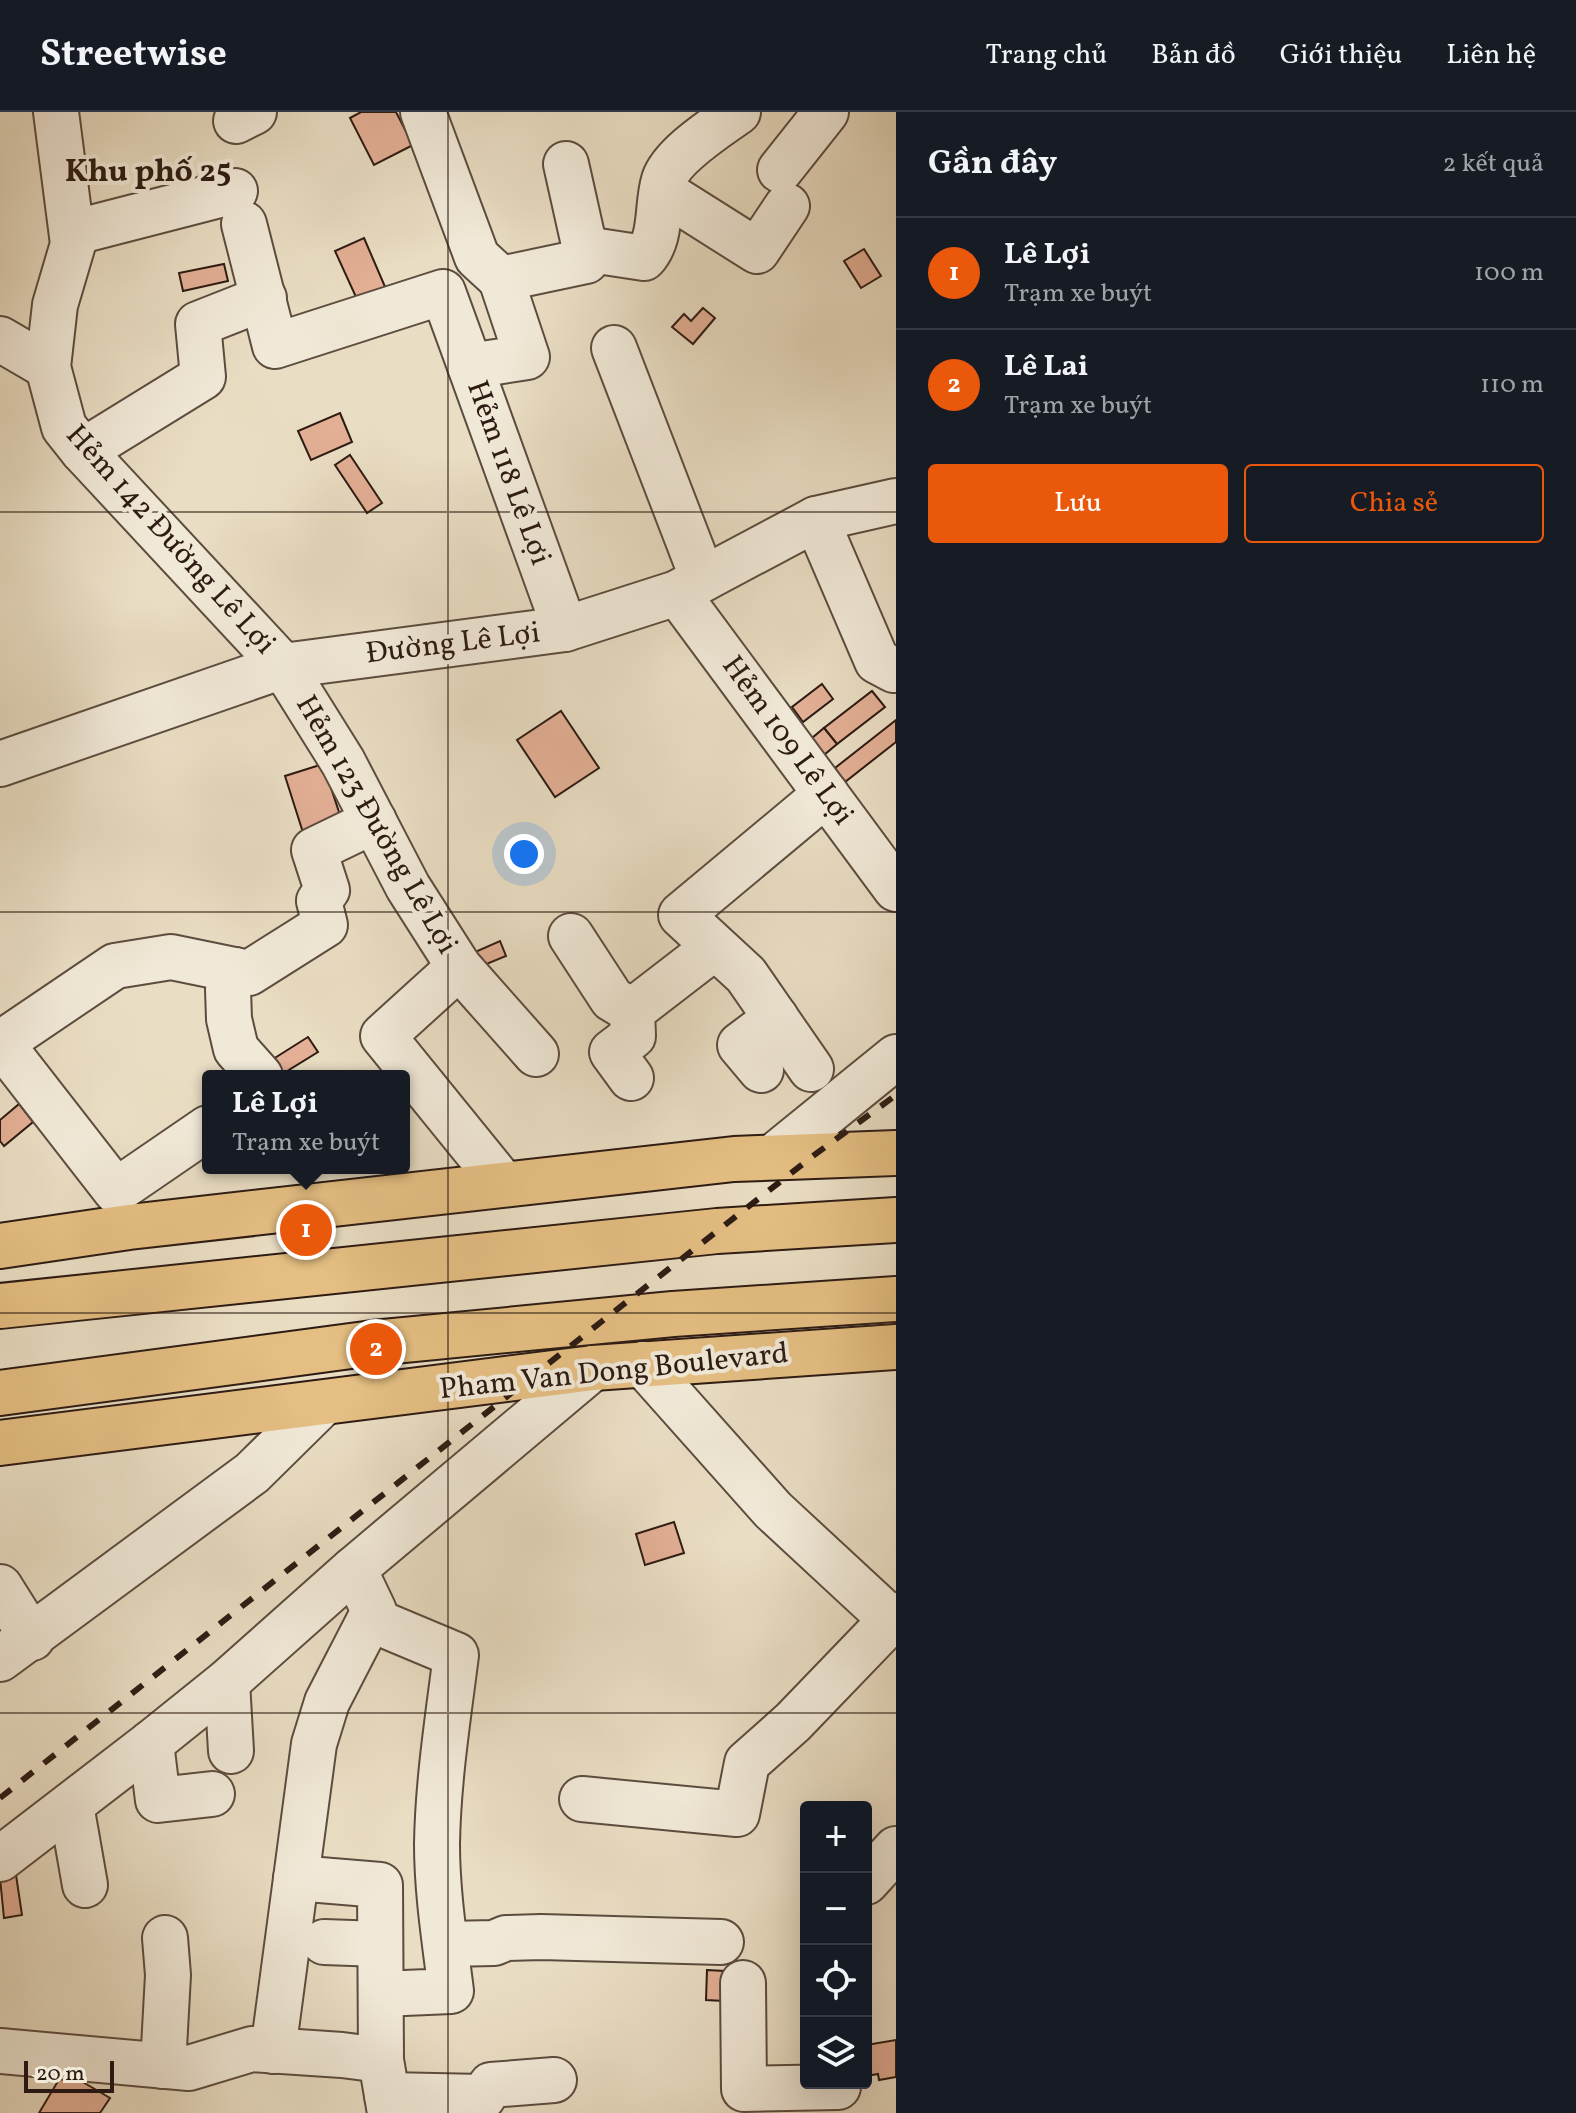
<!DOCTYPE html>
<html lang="vi">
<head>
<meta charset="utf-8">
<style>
	body { margin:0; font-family:Vollkorn,serif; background:#242831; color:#f1f3f6 }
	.controls { position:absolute; right:24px; bottom:24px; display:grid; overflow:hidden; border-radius:8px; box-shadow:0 8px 32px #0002 }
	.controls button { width:72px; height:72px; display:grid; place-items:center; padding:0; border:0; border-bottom:2px solid #363941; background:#171b24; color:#f1f3f6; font:40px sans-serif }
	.scale { position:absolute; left:24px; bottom:20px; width:90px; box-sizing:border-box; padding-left:8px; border:4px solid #2d1b13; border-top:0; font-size:22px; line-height:28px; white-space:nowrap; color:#2d1b13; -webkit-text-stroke:6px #f1e9d8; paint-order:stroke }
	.you { position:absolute; left:524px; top:742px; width:28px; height:28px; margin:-20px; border:6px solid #fff; border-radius:50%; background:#1a73e8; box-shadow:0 0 0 12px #1a73e833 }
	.badge { display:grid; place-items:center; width:52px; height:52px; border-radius:50%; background:#ea580c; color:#fff; font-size:26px; font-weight:700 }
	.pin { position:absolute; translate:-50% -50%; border:4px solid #fff; box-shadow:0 2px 8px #0006 }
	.popup { position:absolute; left:202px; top:958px; width:208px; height:104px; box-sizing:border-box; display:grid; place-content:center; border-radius:8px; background:#171b24; filter:drop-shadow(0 2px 6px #0005); font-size:26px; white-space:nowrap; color:#9ea1a6 }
	.popup b { font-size:30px; color:#f1f3f6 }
	.popup::after { content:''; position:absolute; left:50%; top:100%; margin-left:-16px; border:16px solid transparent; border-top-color:#171b24 }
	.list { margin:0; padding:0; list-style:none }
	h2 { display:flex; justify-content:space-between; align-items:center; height:104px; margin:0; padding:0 32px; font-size:34px }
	h2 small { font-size:26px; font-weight:400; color:#9ea1a6 }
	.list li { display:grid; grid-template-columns:52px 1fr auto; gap:24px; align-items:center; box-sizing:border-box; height:112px; padding:0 32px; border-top:2px solid #363941 }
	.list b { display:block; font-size:30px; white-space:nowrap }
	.list p { margin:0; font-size:26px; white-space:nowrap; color:#9ea1a6 }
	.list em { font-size:26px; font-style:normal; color:#9ea1a6 }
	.actions { display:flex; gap:16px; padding:24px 32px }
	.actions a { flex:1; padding:18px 0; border:2px solid #ea580c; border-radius:8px; text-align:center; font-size:28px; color:#ea580c }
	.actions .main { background:#ea580c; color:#fff }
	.icon { flex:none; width:44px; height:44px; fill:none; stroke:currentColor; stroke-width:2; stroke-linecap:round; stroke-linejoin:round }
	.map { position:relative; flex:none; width:896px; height:2001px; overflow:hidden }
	header { display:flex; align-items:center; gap:48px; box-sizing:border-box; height:112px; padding:0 40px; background:#171b24; border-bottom:2px solid #363941 }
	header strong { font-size:38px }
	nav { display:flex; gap:44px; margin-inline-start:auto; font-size:28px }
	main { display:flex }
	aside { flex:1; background:#171b24 }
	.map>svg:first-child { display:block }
</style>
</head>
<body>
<header>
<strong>Streetwise</strong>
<nav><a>Trang chủ</a><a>Bản đồ</a><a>Giới thiệu</a><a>Liên hệ</a></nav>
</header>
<main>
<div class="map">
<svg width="896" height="2001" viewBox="0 0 896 2001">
	<rect width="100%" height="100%" fill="#e9ddc3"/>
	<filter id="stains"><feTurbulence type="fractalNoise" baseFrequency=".0025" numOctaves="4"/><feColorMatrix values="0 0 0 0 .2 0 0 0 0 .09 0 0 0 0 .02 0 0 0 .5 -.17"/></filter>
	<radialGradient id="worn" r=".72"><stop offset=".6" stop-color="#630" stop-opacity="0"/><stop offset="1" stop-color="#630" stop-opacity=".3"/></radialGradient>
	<g fill="#e3af95" stroke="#2d1b13" stroke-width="2">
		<path d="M361,0h35l17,33 -39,20 -24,-47z"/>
		<path d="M364,126l25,58 -28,12 -26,-57z"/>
		<path d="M864,137l17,27 -20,12 -17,-27z"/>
		<path d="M224,152l4,17 -45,10 -4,-18z"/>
		<path d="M703,196l12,10 -22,26 -21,-17 12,-13 7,7z"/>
		<path d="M340,301l12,29 -41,18 -13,-29z"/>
		<path d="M350,343l32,48 -15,10 -32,-48z"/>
		<path d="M822,572l11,15 -30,23 -11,-15z"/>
		<path d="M872,579l13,16 -48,37 -13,-16z"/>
		<path d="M561,599l38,57 -44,29 -38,-57z"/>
		<path d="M896,608v22l-51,40 -10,-14z"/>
		<path d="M824,616l13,16 -13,11 -12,-17z"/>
		<path d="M323,652l18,54 -34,27 -22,-69z"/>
		<path d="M500,829l6,15 -34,14 -6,-14z"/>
		<path d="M308,925l10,15 -39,24 -9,-15z"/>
		<path d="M19,992l14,18 -29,24 -4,-5v-21z"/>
		<path d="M674,1410l10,31 -39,12 -9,-31z"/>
		<path d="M16,1763l6,40 -18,3 -4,-40z"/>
		<path d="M707,1858l18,1 -1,30 -18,-1z"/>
		<path d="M896,1928v37l-17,3 -1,-6 -12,2v-31z"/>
		<path d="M64,1959l46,27 -10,15h-61z"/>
	</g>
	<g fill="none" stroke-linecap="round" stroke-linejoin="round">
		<g stroke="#5c4c3f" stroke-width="48">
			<g id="minor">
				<path d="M56,0l17,132 -18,61 -7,62 16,60 19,24 200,215 60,96 65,125 51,80 77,87"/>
				<path d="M423,0l54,145 24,22"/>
				<path d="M236,9l18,-9"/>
				<path d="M566,52l19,85"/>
				<path d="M780,58l46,-58"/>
				<path d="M662,79l95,60 30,-45"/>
				<path d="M244,112l31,122 168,-54 27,74"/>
				<path d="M72,121l163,-42"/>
				<path d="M0,227l48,28"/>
				<path d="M614,236l89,231"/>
				<path d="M83,339l120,-74 -5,-53 66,-26"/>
				<path d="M816,407l61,142 17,9"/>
				<path d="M677,481l219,296"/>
				<path d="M565,517l-95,-263 57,-9 -26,-78 85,-18 -1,-12 59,9c19,-21 12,-52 20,-78 8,-25 53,-53 74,-68"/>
				<path d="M0,652l283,-98 282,-37 112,-36 139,-74 80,-18"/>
				<path d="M571,824l41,63 20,12"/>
				<path d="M459,855l-76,69 120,148"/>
				<path d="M235,858l-7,19 1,30 7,30 24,27"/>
				<path d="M0,930l116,149 92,-63"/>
				<path d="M1,931l114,-77 56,-9 78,16 76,-48 -6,-24 8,-11 -13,-40 60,-29"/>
				<path d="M811,957l-65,-94 -65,-60 145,-121"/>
				<path d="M761,958l-21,-25 36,-27"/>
				<path d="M631,966l-19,-26 21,-16 -1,-25 83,-64"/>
				<path d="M773,1045l123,-100"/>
				<path d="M643,1252l130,146 123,114"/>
				<path d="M0,1475l32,51"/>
				<path d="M370,1507l86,36c-8,63 -18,126 -19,189 0,49 8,99 14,147l-70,3"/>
				<path d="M0,1547l252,-186 70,-69"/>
				<path d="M227,1570l4,69"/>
				<path d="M151,1631l7,57 54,-6"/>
				<path d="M582,1687l155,15 10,-51 46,-41 103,-107"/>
				<path d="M71,1693l14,80"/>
				<path d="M0,1747l151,-116 76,-61 127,-113 239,-201"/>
				<path d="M296,1766l84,7 1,175 9,53"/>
				<path d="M866,1770l30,-33"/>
				<path d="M324,1830l56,2"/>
				<path d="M446,1832l48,-1 12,-5 35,-1 180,5"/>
				<path d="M743,1871l1,106 94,-2"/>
				<path d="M0,1939l189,17 63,-19 90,6 39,5"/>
				<path d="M273,1939l41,-307 13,-42 47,-91 -20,-42"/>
				<path d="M163,1954l5,-91 -3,-37"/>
				<path d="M387,1983l96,2 8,-12 63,-5"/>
			</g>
		</g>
		<g stroke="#2d1b13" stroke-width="48">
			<g id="major">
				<path d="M0,1134l129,-19 605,-68 162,-6"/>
				<path d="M0,1331l593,-75 303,-21"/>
			</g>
		</g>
		<g stroke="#2d1b13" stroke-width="48">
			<g id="highway">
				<path d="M0,1194l717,-75 179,-11"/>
				<path d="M0,1281l373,-50 300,-29 223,-15"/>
			</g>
		</g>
		<use href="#minor" stroke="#f1e9d8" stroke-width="44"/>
		<use href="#major" stroke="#e4be82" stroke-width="44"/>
		<use href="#highway" stroke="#e4be82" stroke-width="44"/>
		<path stroke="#2d1b13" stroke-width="6" stroke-dasharray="14 14" stroke-linecap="butt" d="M0,1686l601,-476 212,-166 83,-61"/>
	</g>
	<path fill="none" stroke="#2d1b13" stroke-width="2" stroke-opacity="0.55" d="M448,0v2001M0,400h896M0,800h896M0,1201h896M0,1601h896"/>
	<g text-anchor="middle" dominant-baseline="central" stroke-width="8" stroke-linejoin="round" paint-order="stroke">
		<g font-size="30" fill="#2d1b13" stroke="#f1e9d8">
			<text transform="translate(508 361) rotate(70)">Hẻm 118 Lê Lợi</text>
			<text transform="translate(170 428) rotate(48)">Hẻm 142 Đường Lê Lợi</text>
			<text transform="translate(453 532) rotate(-7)">Đường Lê Lợi</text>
			<text transform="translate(787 629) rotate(54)">Hẻm 109 Lê Lợi</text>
			<text transform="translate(376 713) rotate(60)">Hẻm 123 Đường Lê Lợi</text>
			<text transform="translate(614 1260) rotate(-6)">Pham Van Dong Boulevard</text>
		</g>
		<g font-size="32" font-weight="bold" fill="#2d1b13" stroke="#f1e9d8">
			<text x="148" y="61">Khu phố 25</text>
		</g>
	</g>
	<rect width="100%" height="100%" filter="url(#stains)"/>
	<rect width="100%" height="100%" fill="url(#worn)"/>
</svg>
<div class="controls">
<button>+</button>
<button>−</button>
<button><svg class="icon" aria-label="locate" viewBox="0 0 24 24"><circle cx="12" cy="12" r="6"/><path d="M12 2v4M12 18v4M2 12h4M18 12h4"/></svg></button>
<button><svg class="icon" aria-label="layers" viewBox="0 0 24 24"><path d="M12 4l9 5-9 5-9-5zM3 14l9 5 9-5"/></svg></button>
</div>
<div class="scale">20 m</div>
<div class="you"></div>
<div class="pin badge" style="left:306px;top:1118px">1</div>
<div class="popup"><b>Lê Lợi</b>Trạm xe buýt</div>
<div class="pin badge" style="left:376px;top:1237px">2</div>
</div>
<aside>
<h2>Gần đây<small>2 kết quả</small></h2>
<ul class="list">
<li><span class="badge">1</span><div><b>Lê Lợi</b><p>Trạm xe buýt</p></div><em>100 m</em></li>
<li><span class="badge">2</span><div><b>Lê Lai</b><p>Trạm xe buýt</p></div><em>110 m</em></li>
</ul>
<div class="actions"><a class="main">Lưu</a><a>Chia sẻ</a></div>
</aside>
</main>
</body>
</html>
